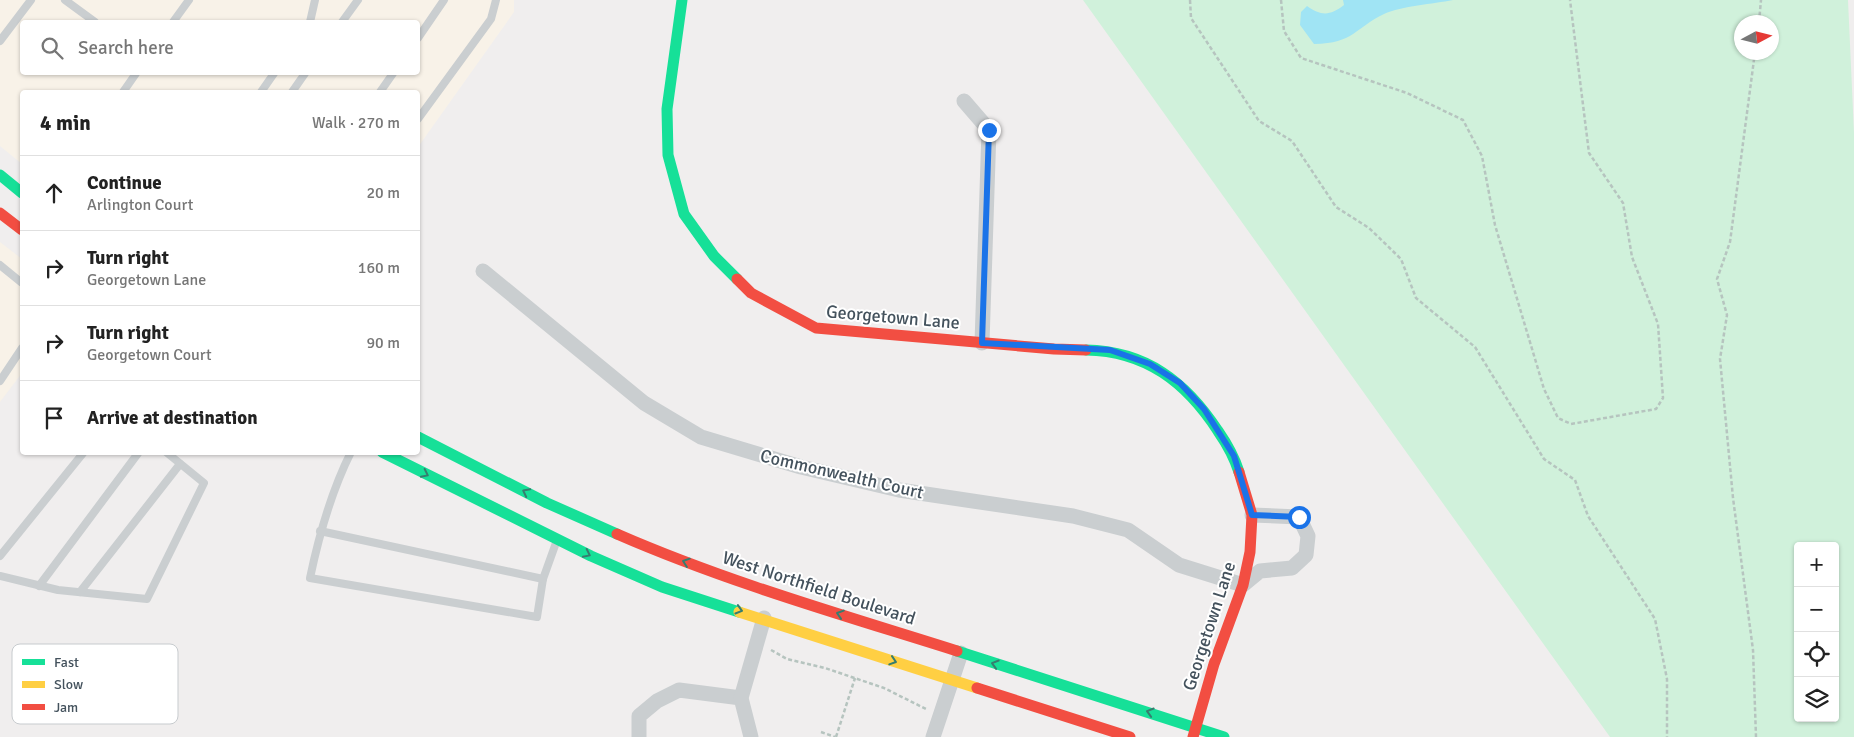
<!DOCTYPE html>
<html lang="en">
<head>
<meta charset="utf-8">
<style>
	body { margin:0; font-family:Signika,sans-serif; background:#f6f6f6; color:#222 }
	.controls { position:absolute; right:15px; bottom:15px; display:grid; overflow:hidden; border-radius:5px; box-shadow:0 1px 4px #0004 }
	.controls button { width:45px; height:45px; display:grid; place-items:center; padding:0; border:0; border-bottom:1px solid #e0e0e0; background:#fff; color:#222; font:25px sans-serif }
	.compass { position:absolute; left:1734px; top:15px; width:45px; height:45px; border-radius:50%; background:#fff; box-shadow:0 1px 4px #0004; rotate:83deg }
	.stop { position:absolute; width:15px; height:15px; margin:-11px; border:4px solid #1a73e8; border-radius:50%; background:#fff }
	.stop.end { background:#1a73e8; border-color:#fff; box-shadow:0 1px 5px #0008 }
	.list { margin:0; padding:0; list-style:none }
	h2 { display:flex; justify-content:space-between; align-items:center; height:65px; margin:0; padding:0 20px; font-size:21px }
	h2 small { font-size:16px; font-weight:400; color:#767676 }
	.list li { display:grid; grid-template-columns:32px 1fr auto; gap:15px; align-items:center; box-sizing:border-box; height:75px; padding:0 20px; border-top:1px solid #e0e0e0 }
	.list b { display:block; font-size:19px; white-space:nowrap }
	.list p { margin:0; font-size:16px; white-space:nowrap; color:#767676 }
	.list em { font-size:16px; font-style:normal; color:#767676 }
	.icon { flex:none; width:28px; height:28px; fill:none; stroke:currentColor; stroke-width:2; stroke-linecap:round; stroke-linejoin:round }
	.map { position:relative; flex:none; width:1854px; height:737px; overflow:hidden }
	.search { position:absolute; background:#fff; box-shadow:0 1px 4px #0004; left:20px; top:20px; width:400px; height:55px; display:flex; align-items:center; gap:12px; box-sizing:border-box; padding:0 18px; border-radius:5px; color:#767676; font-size:19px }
	.panel { position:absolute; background:#fff; box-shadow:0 1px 4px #0004; left:20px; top:90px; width:400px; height:365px; border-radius:5px }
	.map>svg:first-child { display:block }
</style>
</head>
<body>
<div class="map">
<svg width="1854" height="737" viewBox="0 0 1854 737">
	<rect width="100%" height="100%" fill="#f0eeee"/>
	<g fill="#f8f2e8" fill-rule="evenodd">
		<path d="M0,0h514v12l-96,135v-55h-396v72l-22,-18zM22,22h396v50h-396z"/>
		<path d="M0,242l22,17v114l-22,29z"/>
	</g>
	<path fill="#d0f1db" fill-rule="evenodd" d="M1083,0h765l6,133v604h-244zM1742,22h30v30h-30zM1798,546h37v172h-37z"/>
	<path fill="#a0e4f4" d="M1343,0h110c-20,4 -51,6 -69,14 -31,15 -29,29 -70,30l-14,-19 1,-13 6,-6c14,10 23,10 37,-1z"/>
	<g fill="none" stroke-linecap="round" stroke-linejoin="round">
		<g stroke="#b6c4bf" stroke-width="2.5" stroke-dasharray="4 2.5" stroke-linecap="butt">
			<path d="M1190,0l1,18 68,103 33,20 44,66 33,21 32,31 15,39 59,49 69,112 31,21 13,36 67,103 12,60v58"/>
			<path d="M1281,0l3,31 17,27 106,35 56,27 19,36 13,69 49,164 14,29 13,6 85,-15 7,-11 -5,-74 -26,-67 -9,-54 -34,-50 -19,-153"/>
			<path d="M1759,22l2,-22"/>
			<path d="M1755,52l-25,190 -13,37 10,36 -7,44 13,139 20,152 3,87"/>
			<path d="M771,650l16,9 38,9 59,20 44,22"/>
			<path d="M821,732l14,5"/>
			<path d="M836,737l19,-59"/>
		</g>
		<g stroke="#caced0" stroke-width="8">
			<path d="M65,0l30,22"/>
			<path d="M173,22l16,-22"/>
			<path d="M310,22l5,-22"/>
			<path d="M342,22l16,-22"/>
			<path d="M418,38l26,-38"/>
			<path d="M0,41l31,-41"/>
			<path d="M123,92l14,-20"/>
			<path d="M261,92l14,-20"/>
			<path d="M292,92l14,-20"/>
			<path d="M380,92l14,-20"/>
			<path d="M418,119l73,-100 5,-19"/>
			<path d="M0,265l22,18"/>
			<path d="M0,381l22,-33"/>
			<path d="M351,452c-20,40 -32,83 -41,126l227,39 6,-38 14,-39"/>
			<path d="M320,531l223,48"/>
			<path d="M0,556l84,-104"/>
			<path d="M0,576l58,14 89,9 57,-116 -38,-31"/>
			<path d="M39,586l100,-134"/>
			<path d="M80,592l100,-128"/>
		</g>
		<g stroke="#caced0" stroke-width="15">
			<path d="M964,101l25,29 -7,213"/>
			<path d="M483,271l161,132 57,34 100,30 98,23 174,26 55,14 51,35 64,20 17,-14 32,-3 14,-13 2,-19 -9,-19 -47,-2"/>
			<path d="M639,737v-21l18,-15 22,-11 62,8"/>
			<path d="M751,737l-10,-39 23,-80"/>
			<path d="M933,737l28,-84"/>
		</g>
		<g stroke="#16e098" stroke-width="11">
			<path d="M682,0l-15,109 1,46 16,59 30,42 23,23"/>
			<path d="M0,175l22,18"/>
			<path d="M1086,350c60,1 100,32 132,81 9,13 16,25 21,41"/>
			<path d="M418,437l129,66 70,31"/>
			<path d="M382,452l209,104 71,31 77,25"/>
			<path d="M957,651l267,86"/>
		</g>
		<path stroke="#ffcf43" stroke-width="11" d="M739,612l238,76"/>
		<g stroke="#f24e42" stroke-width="11">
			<path d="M0,213l22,17"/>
			<path d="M737,279l14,14 65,35 238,21 32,1"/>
			<path d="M617,534c110,48 226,81 340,117"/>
			<path d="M977,688l153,49"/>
			<path d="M1193,737l21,-73 29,-79 7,-33 2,-37 -13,-43"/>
		</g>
	</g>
	<defs><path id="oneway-chevron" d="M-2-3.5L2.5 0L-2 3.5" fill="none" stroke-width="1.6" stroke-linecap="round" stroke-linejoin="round" transform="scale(1.25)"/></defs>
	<g stroke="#367d6f">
		<use href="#oneway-chevron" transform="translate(425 474) rotate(26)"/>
		<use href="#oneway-chevron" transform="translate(526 492) rotate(-153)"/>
		<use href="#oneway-chevron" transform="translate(587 554) rotate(26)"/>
		<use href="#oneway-chevron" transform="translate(686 562) rotate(-161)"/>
		<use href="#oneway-chevron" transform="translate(739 610) rotate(17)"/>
		<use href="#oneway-chevron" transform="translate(840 614) rotate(-162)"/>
		<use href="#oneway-chevron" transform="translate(893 661) rotate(18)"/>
		<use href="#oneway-chevron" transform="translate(995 664) rotate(-163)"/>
		<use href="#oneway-chevron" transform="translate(1150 712) rotate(-163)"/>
	</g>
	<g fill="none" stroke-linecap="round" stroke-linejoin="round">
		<path stroke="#1a73e8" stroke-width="6" d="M989,130l-7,213 128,7 40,14 30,19 24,26 30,47 18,59 47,2"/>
	</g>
	<g text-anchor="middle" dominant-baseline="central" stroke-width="4" stroke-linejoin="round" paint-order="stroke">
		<g font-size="18" fill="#44525d" stroke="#fff">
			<text transform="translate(893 317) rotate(5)">Georgetown Lane</text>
			<text transform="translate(842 474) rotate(13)">Commonwealth Court</text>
			<text transform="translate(819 588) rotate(18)">West Northfield Boulevard</text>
			<text transform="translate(1209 626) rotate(-72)">Georgetown Lane</text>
		</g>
	</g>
	<rect x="12" y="644" width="166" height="80" rx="8" fill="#fff" stroke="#c7cbce" stroke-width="1"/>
	<rect x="22" y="659" width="23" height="6" fill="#16e098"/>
	<rect x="22" y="681" width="23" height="7" fill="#ffcf43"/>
	<rect x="22" y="704" width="23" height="6" fill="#f24e42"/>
	<g font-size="14" fill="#44525d">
		<text x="54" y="667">Fast</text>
		<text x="54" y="689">Slow</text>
		<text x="54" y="712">Jam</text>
	</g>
</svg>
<div class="controls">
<button>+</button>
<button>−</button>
<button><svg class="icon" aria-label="locate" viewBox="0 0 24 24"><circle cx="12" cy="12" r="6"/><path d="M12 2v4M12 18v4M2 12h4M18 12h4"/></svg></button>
<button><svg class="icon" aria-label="layers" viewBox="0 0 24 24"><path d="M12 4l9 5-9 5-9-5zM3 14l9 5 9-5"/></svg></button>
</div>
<svg class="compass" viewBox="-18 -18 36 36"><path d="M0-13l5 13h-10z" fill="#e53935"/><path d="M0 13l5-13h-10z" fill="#767676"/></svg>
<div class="stop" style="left:1299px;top:517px"></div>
<div class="stop end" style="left:989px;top:130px"></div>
<div class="search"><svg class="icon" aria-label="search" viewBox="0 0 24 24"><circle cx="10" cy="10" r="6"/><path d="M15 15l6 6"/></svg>Search here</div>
<section class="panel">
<h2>4 min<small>Walk · 270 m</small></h2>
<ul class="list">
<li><svg class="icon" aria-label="ahead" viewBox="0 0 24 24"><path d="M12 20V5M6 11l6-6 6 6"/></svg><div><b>Continue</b><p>Arlington Court</p></div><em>20 m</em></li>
<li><svg class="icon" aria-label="right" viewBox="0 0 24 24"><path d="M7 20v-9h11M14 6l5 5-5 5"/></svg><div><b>Turn right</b><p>Georgetown Lane</p></div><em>160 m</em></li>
<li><svg class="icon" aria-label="right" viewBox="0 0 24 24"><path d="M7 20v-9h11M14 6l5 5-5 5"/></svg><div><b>Turn right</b><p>Georgetown Court</p></div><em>90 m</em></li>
<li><svg class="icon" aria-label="arrive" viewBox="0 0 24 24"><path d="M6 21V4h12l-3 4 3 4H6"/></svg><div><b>Arrive at destination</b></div></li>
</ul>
</section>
</div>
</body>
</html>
